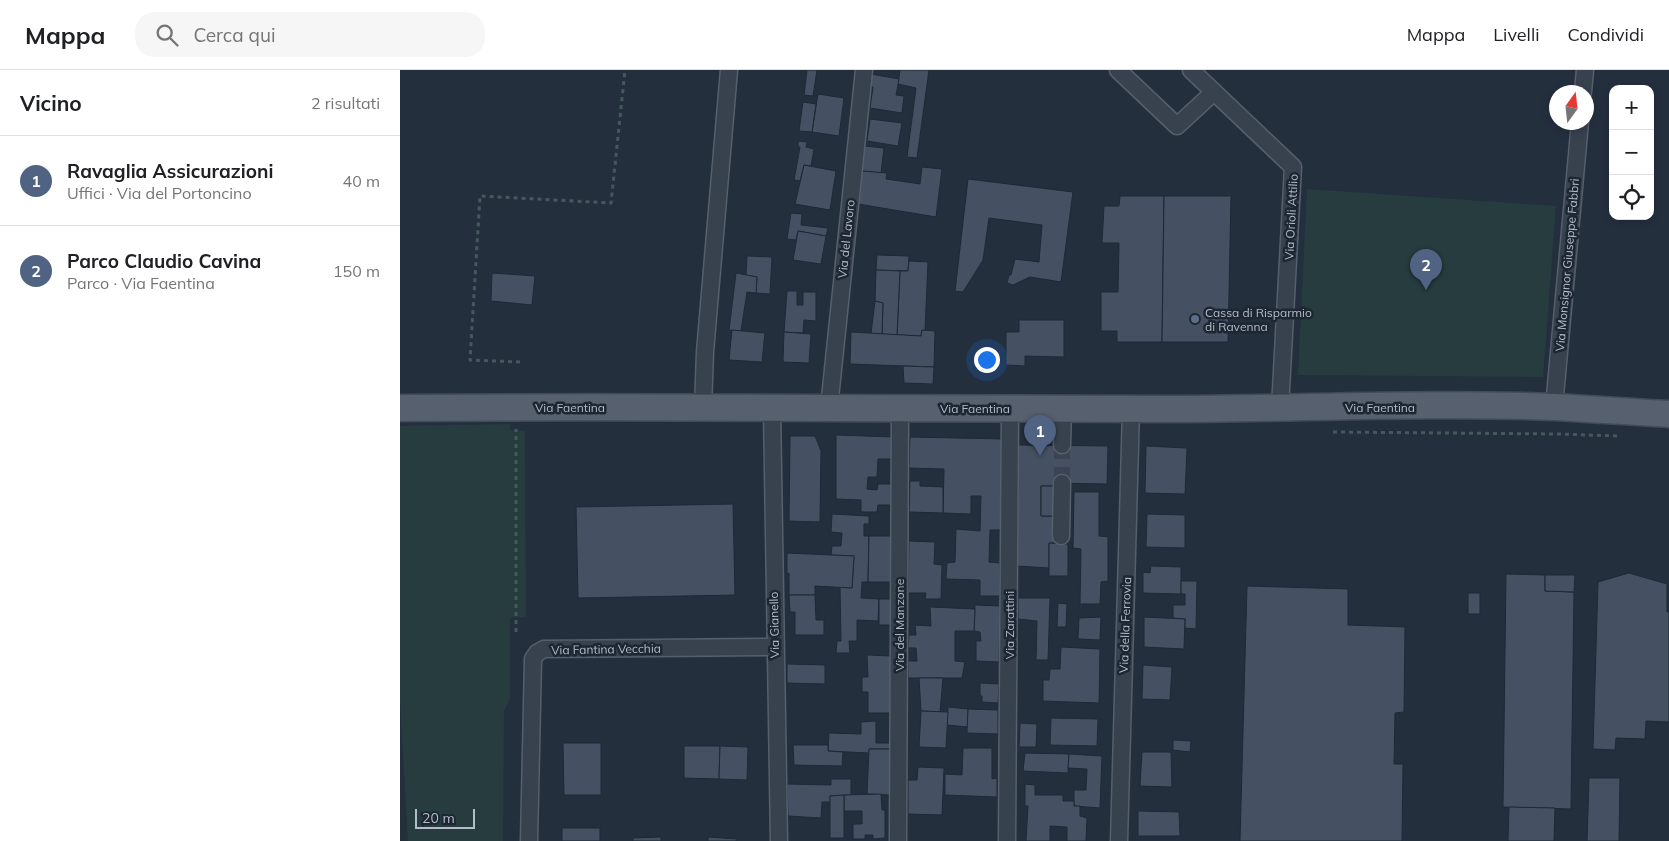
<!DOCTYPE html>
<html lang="it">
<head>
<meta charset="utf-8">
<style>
	body { margin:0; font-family:Mulish,sans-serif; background:#f6f6f6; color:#202124 }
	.controls { position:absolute; right:15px; top:15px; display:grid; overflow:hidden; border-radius:10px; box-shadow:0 2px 8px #0003 }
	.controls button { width:45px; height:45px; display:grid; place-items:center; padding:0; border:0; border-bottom:1px solid #e0e0e0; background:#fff; color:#202124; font:25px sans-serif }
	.compass { position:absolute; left:1149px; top:15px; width:45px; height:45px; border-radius:50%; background:#fff; box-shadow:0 2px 8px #0003; rotate:15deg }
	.scale { position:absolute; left:15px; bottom:12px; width:60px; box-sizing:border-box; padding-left:5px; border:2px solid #b4bcc9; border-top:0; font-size:14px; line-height:18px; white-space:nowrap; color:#b4bcc9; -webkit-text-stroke:4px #1d2633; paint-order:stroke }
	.you { position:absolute; left:586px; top:289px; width:18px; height:18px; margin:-12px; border:4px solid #fff; border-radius:50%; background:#1a73e8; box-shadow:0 0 0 8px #1a73e833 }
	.badge { display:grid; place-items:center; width:32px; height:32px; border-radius:50%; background:#506383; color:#fff; font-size:16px; font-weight:700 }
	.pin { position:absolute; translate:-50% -41px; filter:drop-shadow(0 1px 2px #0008) }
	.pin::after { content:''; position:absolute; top:26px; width:18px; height:15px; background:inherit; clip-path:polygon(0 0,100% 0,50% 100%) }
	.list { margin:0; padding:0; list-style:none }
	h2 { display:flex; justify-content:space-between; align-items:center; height:65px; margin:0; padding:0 20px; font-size:21px }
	h2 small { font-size:16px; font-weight:400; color:#757577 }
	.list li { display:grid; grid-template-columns:32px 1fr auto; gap:15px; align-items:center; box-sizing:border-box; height:90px; padding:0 20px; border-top:1px solid #e0e0e0 }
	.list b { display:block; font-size:19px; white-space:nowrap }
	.list p { margin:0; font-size:16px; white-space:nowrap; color:#757577 }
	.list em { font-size:16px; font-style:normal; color:#757577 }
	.icon { flex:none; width:28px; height:28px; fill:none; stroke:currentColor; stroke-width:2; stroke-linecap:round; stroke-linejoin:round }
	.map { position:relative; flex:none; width:1269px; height:771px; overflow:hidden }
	header { display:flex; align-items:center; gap:30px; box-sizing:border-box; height:70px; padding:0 25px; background:#fff; border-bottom:1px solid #e0e0e0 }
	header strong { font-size:24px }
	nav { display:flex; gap:28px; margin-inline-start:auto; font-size:18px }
	.search { width:350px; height:45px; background:#f6f6f6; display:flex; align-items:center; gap:12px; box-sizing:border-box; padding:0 18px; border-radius:20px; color:#757577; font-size:19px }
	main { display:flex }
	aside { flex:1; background:#fff }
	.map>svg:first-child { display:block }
</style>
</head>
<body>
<header>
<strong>Mappa</strong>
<div class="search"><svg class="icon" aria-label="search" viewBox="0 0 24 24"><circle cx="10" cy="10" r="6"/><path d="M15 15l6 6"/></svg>Cerca qui</div>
<nav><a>Mappa</a><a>Livelli</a><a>Condividi</a></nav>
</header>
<main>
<aside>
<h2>Vicino<small>2 risultati</small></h2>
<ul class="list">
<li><span class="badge">1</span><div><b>Ravaglia Assicurazioni</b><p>Uffici · Via del Portoncino</p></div><em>40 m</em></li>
<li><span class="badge">2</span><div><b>Parco Claudio Cavina</b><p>Parco · Via Faentina</p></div><em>150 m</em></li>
</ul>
</aside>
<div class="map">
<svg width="1269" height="771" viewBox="0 0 1269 771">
	<rect width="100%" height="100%" fill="#242f3e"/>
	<g fill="#263c3f">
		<path d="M907,119l249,17 -13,171 -245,-2z"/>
		<path d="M110,354v6l15,1 1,186 -16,1v81l-6,12 -1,130h-95l-8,-141v-274z"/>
	</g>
	<g fill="#455162" stroke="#1f2835">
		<path d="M407,0h10l-4,26 -9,-1z"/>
		<path d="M500,0h29l-12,88 -10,-1 9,-69 -18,-4z"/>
		<path d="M465,3l34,6 -3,16 8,1 -2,17 -32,-5 3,-21 -10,-3z"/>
		<path d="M418,24l26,4 -5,38 -27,-4z"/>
		<path d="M403,32l13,2 -4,28 -13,-1z"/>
		<path d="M470,49l32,4 -4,23 -31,-5z"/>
		<path d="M398,71l9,1 -1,5 8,2 -3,17 -7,-1 -4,16 -6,-1 6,-33h-2z"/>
		<path d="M464,76l20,2 -3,25 -19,-2z"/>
		<path d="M404,95l32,6 -6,39 -35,-6z"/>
		<path d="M522,97l20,2 -6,48 -78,-13 4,-33 25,2 -1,6 34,5z"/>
		<path d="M568,109l105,13 -12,90 -31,-5 -17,8 -6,-2 2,-8h2l4,-16 24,3 3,-37 -53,-7 -6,42 -20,32 -8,-1z"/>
		<path d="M720,126h44l-2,146h-45v-11h-16v-39h17l1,-49h-17l2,-37h15z"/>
		<path d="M764,126h67l-3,146h-66z"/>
		<path d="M391,143l11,1 -1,11 27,3 -2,8 -28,-5 -2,9 -9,-1z"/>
		<path d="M398,161l28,5 -5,28 -28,-4z"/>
		<path d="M477,185l32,1 -1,15 -32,-1z"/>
		<path d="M347,186l25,1 -2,37 -14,-1 1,-16 -11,-2z"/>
		<path d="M509,191l19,1 -3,68h-3l-1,6 -24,-1 3,-64h8z"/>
		<path d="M476,200l24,1 -3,64 -15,-1 1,-31 -8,-2z"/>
		<path d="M92,203l43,3 -3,29 -41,-4z"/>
		<path d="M336,203l21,4 -1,16 -9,-1 -6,39 -12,-1z"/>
		<path d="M387,221h10v14h6v-13h13v29l-12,-1 -1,13 -19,-1z"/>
		<path d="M475,231l8,2 -1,31h-11z"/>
		<path d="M619,250h45v37l-39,-1v10l-19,-1v-33h13z"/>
		<path d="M332,260l33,3 -3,29 -33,-2z"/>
		<path d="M522,260l13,1 -1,36 -84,-3 1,-32 70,4z"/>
		<path d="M384,262l27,2 -2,29 -26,-1z"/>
		<path d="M503,296l31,1 -1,17 -29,-1z"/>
		<path d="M436,365l57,2v22h-15l-1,18h-9l-1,12 10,1 1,-6h15v21h-15l-1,7h-16v-12l-25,-1z"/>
		<path d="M390,366h25l6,15 -1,71 -31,-1z"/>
		<path d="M510,367l93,2 -2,91h-11l-1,32 11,1v33h-20v-16l-34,-1 1,-16 8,-1 1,-33 24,2 1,-35h-10v18l-28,-1 1,-44 -35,-1z"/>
		<path d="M618,375l90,1 -1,38 -51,-1v3h-15v30h14l-1,27h-5v25l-32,-2z"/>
		<path d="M746,376l41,2 -2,46 -40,-1z"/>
		<path d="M510,411h10v5l23,1v26l-34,-1z"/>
		<path d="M641,416h15l-1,30h-14z"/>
		<path d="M674,422h25v44l9,1v44l-7,1 -1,22h-20l1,-55 -8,-1z"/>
		<path d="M333,434l2,91 -157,3 -2,-91z"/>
		<path d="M432,444l37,2v8h-5v12h5l-1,46h-6l-1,16 18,1 -1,22 -21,-1v21h-8l1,12h-14l1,-12h4l-1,-54 12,1 2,-32 -23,-1 1,-9h9l1,-13 -11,-1z"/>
		<path d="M747,444l38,1v33l-39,-1z"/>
		<path d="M469,466h23v46h-24z"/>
		<path d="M509,471l26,1 -1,22 8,1 -1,34h-16l1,-6h-18z"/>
		<path d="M649,473l19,1v32h-19z"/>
		<path d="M387,483l67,3 -2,32 -37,-2v9h-26v-22l-2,1z"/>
		<path d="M751,496l30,1v27l-38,-1v-21l7,1z"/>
		<path d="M1229,503l38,11v28h2v110l-23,-1 -1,18 -29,-1 -1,12 -22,-1 5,-167z"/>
		<path d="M1106,504l39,1v16l29,1 -3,217 -68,-2z"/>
		<path d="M1145,505h30l-1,17 -29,-1z"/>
		<path d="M781,511h16l-1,48 -11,-1v-9l-12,-1v-13h12v-11h-4z"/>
		<path d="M847,516l101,3v36l57,2 -1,85 -9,1 -1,51h9l-1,77h-162z"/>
		<rect x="1068" y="523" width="12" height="21"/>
		<path d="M389,525h26l1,25h8v15h-29v-23h-5z"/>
		<path d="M618,528h32l-2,62h-12l1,-39 -19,-2z"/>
		<rect x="479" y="529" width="13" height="26"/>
		<path d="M658,533l9,1 -1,23h-9z"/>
		<path d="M575,535l25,1 -1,56 -23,-1v-20h5l-1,-9 -6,-1z"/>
		<path d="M530,537l45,2 -1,22h-19v30l10,1 -3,16h-54v-17h9l-1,-13h-8l1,-13h7l-1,-10 16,1z"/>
		<path d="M701,547l-1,23 -22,-1 1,-21z"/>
		<path d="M744,547l41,2 -1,30 -40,-2z"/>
		<path d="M661,577l39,2 -1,54 -56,-2v-21h6l1,-11h10z"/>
		<path d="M467,585l25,1 -1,57h-23v-21h-6v-15h6z"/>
		<path d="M387,594l38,1v19l-38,-1z"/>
		<path d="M743,595l29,2 -2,33 -28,-1z"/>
		<path d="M519,608h24l-3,34 -19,-1z"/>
		<path d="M580,613l19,1 -1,19 -16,-1v-6h-2z"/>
		<path d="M548,637l20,2v18l-21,-2z"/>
		<path d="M568,639l30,1v24l-31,-1z"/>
		<path d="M521,641l27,1 -2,36 -27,-1z"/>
		<path d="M651,648l47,1 -1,27 -47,-1z"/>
		<path d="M476,651v22h15v6h-22v4l-41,-2 1,-18 32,1v-12z"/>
		<path d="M620,653l17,1 -1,23h-17z"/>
		<path d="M773,670l18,1 -1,11 -17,-2z"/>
		<path d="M163,673h38v52h-37z"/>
		<path d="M393,675h35v6l15,1 -1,14 -48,-1z"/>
		<path d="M284,676h36l-1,33 -35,-1z"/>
		<path d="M320,676l28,1 -1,33 -28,-1z"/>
		<path d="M563,678h29v31l5,-1v19l-52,-2v-21l17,1z"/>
		<path d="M469,679h22l-1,46 -23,-1z"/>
		<path d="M742,682h29l1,35 -32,-1z"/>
		<path d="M625,683l44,1 -1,19 -45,-2z"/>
		<path d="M669,684l33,2 -2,52 -26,-2v-16h12l1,-21 -19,-1z"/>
		<path d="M518,697l26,1 -2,47 -34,-1v-34h9z"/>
		<path d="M1189,708h31l-1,63h-32z"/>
		<path d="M431,709h20v16l-21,1v6h-8l-1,16 -33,-2 -1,-32 44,1z"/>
		<path d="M625,714l10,1v10h28v6h11v5h6v10l7,2 -1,23h-19v-14l-17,-1v15h-24l2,-35h-3z"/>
		<path d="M481,724l1,16h3v28l-12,1v-4h-8v4h-12v-15h9v-13h-18v-16z"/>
		<path d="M444,725v43h-14v-42z"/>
		<path d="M1109,737l46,1 -1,33h-46z"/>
		<path d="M738,741l41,1 1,24h-42z"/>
		<rect x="162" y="758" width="38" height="13"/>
		<path d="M261,767v4h-28v-3z"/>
		<path d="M308,767l29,2 -1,2h-28z"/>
	</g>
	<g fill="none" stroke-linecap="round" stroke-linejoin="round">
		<path stroke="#3a4453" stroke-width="16" stroke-dasharray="16 8" stroke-linecap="butt" d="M662,413v-38"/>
		<g stroke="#565f6c" stroke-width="19">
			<g id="street">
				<path d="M718,0l59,56 37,-34"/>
				<path d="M791,0l102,97 -13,241"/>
				<path d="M1183,22l2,-22"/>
				<path d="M1154,337l26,-285"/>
				<path d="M303,338l2,-56 24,-282"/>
				<path d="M429,338l35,-338"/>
				<path d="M372,339l7,432"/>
				<path d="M662,375l1,-36"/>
				<path d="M661,466l1,-53"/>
				<path d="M129,771l4,-182 4,-6 7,-4 230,-2"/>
				<path d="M498,771l2,-433"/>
				<path d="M607,771l3,-432"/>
				<path d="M719,771l12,-432"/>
			</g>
		</g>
		<g stroke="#414a57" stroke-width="29">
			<path id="primary" d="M0,338c255,-2 510,1 765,1 130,0 260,-7 389,-2 39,2 77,5 115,7"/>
		</g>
		<g stroke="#44595c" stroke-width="3" stroke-dasharray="4 4" stroke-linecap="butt">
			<path d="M120,292l-50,-2 10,-164 131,7 14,-133"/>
			<path d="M933,362l225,2 61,2"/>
			<path d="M116,562v-203"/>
		</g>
		<use href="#street" stroke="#38414e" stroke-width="16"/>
		<use href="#primary" stroke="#56606e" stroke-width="26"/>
	</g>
	<circle fill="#5c6f8a" stroke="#1d2633" stroke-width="2" cx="795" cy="249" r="5"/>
	<g text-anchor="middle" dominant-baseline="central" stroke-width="5" stroke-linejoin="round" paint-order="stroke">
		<g font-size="12" fill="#b4bcc9" stroke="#1d2633">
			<text transform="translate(891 147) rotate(-87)">Via Orioli Attilio</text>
			<text transform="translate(446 169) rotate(-84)">Via del Lavoro</text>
			<text transform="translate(1167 195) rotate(-85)">Via Monsignor Giuseppe Fabbri</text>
			<text x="170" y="337">Via Faentina</text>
			<text x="980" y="337">Via Faentina</text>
			<text x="575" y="338">Via Faentina</text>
			<text transform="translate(374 555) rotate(-91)">Via Gianello</text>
			<text transform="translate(499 555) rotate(-90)">Via del Manzone</text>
			<text transform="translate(609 555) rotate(-90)">Via Zarattini</text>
			<text transform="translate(725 555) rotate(-88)">Via della Ferrovia</text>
			<text transform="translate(206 579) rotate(-1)">Via Fantina Vecchia</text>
		</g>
		<g font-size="12" fill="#b4bcc9" stroke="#1d2633" text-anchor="start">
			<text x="805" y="242">Cassa di Risparmio<tspan x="805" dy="14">di Ravenna</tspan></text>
		</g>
	</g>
</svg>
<div class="controls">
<button>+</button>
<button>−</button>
<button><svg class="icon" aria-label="locate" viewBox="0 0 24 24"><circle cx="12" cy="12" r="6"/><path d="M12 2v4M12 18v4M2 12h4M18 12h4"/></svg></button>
</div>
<svg class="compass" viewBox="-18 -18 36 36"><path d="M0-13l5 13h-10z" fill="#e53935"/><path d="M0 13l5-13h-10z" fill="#757577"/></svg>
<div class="scale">20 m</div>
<div class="you"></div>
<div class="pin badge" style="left:640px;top:386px">1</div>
<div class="pin badge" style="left:1026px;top:220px">2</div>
</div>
</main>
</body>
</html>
